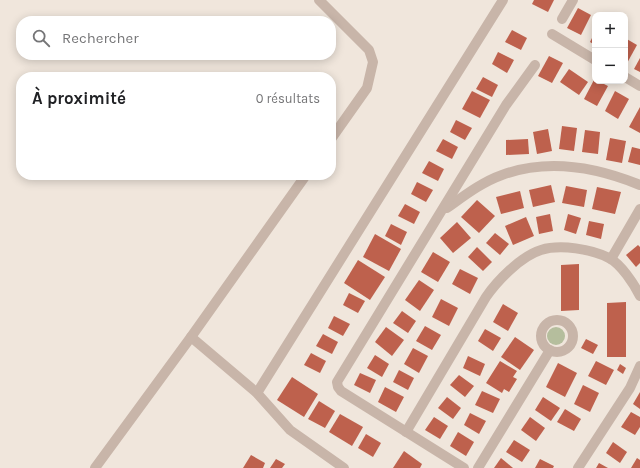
<!DOCTYPE html>
<html lang="fr">
<head>
<meta charset="utf-8">
<style>
	body { margin:0; font-family:Karla,sans-serif; background:#f6f6f6; color:#202124 }
	.controls { position:absolute; right:12px; top:12px; display:grid; overflow:hidden; border-radius:8px; box-shadow:0 2px 10px #0003 }
	.controls button { width:36px; height:36px; display:grid; place-items:center; padding:0; border:0; border-bottom:1px solid #e0e0e0; background:#fff; color:#202124; font:20px sans-serif }
	.list { margin:0; padding:0; list-style:none }
	h2 { display:flex; justify-content:space-between; align-items:center; height:52px; margin:0; padding:0 16px; font-size:17px }
	h2 small { font-size:13px; font-weight:400; color:#757577 }
	.icon { flex:none; width:22px; height:22px; fill:none; stroke:currentColor; stroke-width:2; stroke-linecap:round; stroke-linejoin:round }
	.map { position:relative; flex:none; width:640px; height:468px; overflow:hidden }
	.search { position:absolute; background:#fff; box-shadow:0 2px 10px #0003; left:16px; top:16px; width:320px; height:44px; display:flex; align-items:center; gap:10px; box-sizing:border-box; padding:0 14px; border-radius:16px; color:#757577; font-size:15px }
	.panel { position:absolute; background:#fff; box-shadow:0 2px 10px #0003; left:16px; top:72px; width:320px; height:108px; border-radius:16px }
	.map>svg:first-child { display:block }
</style>
</head>
<body>
<div class="map">
<svg width="640" height="468" viewBox="0 0 640 468">
	<rect width="100%" height="100%" fill="#f0e6dc"/>
	<circle fill="#b5be9d" cx="556" cy="336" r="9"/>
	<g fill="#be614d">
		<path d="M534,0h20l-6,12 -16,-8z"/>
		<path d="M578,8l13,7 -10,20 -14,-7z"/>
		<path d="M512,30l15,8 -6,12 -16,-8z"/>
		<path d="M595,32v13l-5,-3z"/>
		<path d="M625,38l12,7 -11,20 -1,-1z"/>
		<path d="M498,52l16,8 -7,13 -15,-9z"/>
		<path d="M549,56l14,7 -11,20 -14,-7z"/>
		<path d="M640,58v14l-6,-3z"/>
		<path d="M569,69l19,13 -9,13 -19,-13z"/>
		<path d="M483,77l15,8 -6,12 -16,-8z"/>
		<path d="M595,78v3h3l10,5 -11,20 -13,-7z"/>
		<path d="M472,91l18,9 -10,18 -18,-9z"/>
		<path d="M615,91l14,8 -11,20 -13,-8z"/>
		<path d="M640,107v26l-11,-6z"/>
		<path d="M456,120l16,8 -7,12 -15,-8z"/>
		<path d="M562,126l15,2 -3,23 -15,-2z"/>
		<path d="M548,129l4,22 -15,3 -4,-22z"/>
		<path d="M585,130l15,2 -2,22 -16,-2z"/>
		<path d="M610,138l16,3 -4,22 -16,-3z"/>
		<path d="M443,139l15,8 -6,12 -16,-8z"/>
		<path d="M528,139l1,15 -23,1v-15z"/>
		<path d="M632,147l8,2v16l-12,-3z"/>
		<path d="M429,161l15,8 -6,12 -16,-8z"/>
		<path d="M417,182l16,8 -7,12 -15,-8z"/>
		<path d="M551,185l4,17 -22,5 -4,-17z"/>
		<path d="M566,186l21,4 -3,17 -22,-4z"/>
		<path d="M597,187l24,5 -6,22 -23,-5z"/>
		<path d="M520,191l4,17 -23,6 -5,-17z"/>
		<path d="M477,200l18,16 -16,17 -18,-16z"/>
		<path d="M405,204l15,8 -6,12 -16,-8z"/>
		<path d="M550,214l3,17 -14,3 -3,-17z"/>
		<path d="M568,214l13,4 -5,16 -12,-4z"/>
		<path d="M526,217l8,19 -21,9 -8,-19z"/>
		<path d="M589,221l15,3 -3,15 -15,-4z"/>
		<path d="M457,222l14,16 -18,15 -13,-15z"/>
		<path d="M391,224l16,8 -6,13 -16,-9z"/>
		<path d="M495,233l14,11 -9,11 -14,-12z"/>
		<path d="M375,234l26,15 -12,22 -26,-14z"/>
		<path d="M638,245l2,2v16l-4,4 -10,-12z"/>
		<path d="M477,247l15,15 -9,9 -15,-14z"/>
		<path d="M433,252l17,10 -12,20 -17,-10z"/>
		<path d="M358,260l27,17 -15,23 -26,-17z"/>
		<path d="M579,264v46l-18,1v-46z"/>
		<path d="M460,269l18,9 -8,16 -18,-10z"/>
		<path d="M419,280l15,10 -14,21 -15,-11z"/>
		<path d="M349,293l16,8 -7,12 -15,-8z"/>
		<path d="M441,299l17,9 -9,18 -17,-9z"/>
		<path d="M626,302v55h-19v-54z"/>
		<path d="M503,304l15,9 -10,18 -15,-9z"/>
		<path d="M402,311l14,10 -8,12 -15,-10z"/>
		<path d="M334,316l16,8 -7,12 -15,-8z"/>
		<path d="M425,326l16,9 -9,15 -16,-9z"/>
		<path d="M386,327l18,13 -12,16 -17,-14z"/>
		<path d="M485,329l16,9 -8,13 -15,-10z"/>
		<path d="M323,334l15,8 -6,12 -16,-8z"/>
		<path d="M515,337l19,13 -14,20 -19,-13z"/>
		<path d="M586,339l12,6 -5,9 -12,-6z"/>
		<path d="M413,348l15,8 -9,17 -15,-9z"/>
		<path d="M311,353l15,8 -6,12 -16,-8z"/>
		<path d="M375,355l14,9 -7,13 -15,-9z"/>
		<path d="M468,356l17,8 -5,12 -17,-8z"/>
		<path d="M500,361l17,10 -4,6 4,2 -8,13 -5,-3 -2,4 -16,-10z"/>
		<path d="M596,361l18,9 -8,15 -18,-9z"/>
		<path d="M558,363l19,10 -12,24 -19,-10z"/>
		<path d="M620,364l6,4 -3,6 -6,-4z"/>
		<path d="M399,370l15,8 -6,12 -15,-8z"/>
		<path d="M360,373l16,7 -6,13 -16,-8z"/>
		<path d="M459,375l15,11 -9,11 -15,-12z"/>
		<path d="M292,377l26,17 -14,23 -27,-17z"/>
		<path d="M583,385l16,8 -9,19 -16,-8z"/>
		<path d="M385,387l19,10 -8,15 -18,-10z"/>
		<path d="M482,391l18,8 -7,14 -18,-8z"/>
		<path d="M640,392v17l-7,-5z"/>
		<path d="M447,397l14,11 -8,11 -15,-11z"/>
		<path d="M543,397l17,11 -9,13 -16,-11z"/>
		<path d="M319,401l16,10 -10,17 -17,-9z"/>
		<path d="M565,409l16,10 -7,12 -17,-9z"/>
		<path d="M631,412l9,5v10l-5,8 -14,-8z"/>
		<path d="M470,413l16,8 -7,13 -15,-9z"/>
		<path d="M340,414l23,13 -11,19 -23,-14z"/>
		<path d="M434,417l14,9 -8,13 -15,-9z"/>
		<path d="M530,417l15,11 -9,13 -15,-11z"/>
		<path d="M458,432l16,10 -8,14 -16,-10z"/>
		<path d="M366,434l15,9 -8,14 -15,-9z"/>
		<path d="M514,440l16,10 -8,12 -16,-10z"/>
		<path d="M613,442l14,10 -7,11 -14,-10z"/>
		<path d="M404,451l18,13 -2,4h-27z"/>
		<path d="M251,455l14,8 -2,5h-20z"/>
		<path d="M501,458l12,10h-19z"/>
		<path d="M637,458l3,2v8h-9z"/>
		<path d="M276,459l9,5 -3,4h-12z"/>
		<path d="M540,459l14,7 -1,2h-18z"/>
		<path d="M599,463l9,5h-12z"/>
	</g>
	<g fill="none" stroke-linecap="round" stroke-linejoin="round">
		<g stroke="#c8b5a9" stroke-width="10">
			<path d="M319,0l50,50 4,12 -6,26 -36,51"/>
			<path d="M562,19l11,-19"/>
			<path d="M552,34l43,26"/>
			<path d="M625,77l15,9"/>
			<path d="M447,208c17,-12 35,-26 55,-33 46,-17 94,-8 138,10"/>
			<path d="M611,259l29,-50"/>
			<circle cx="557" cy="336" r="16"/>
			<path d="M191,337l66,56 33,37 54,38"/>
			<path d="M257,393l246,-393"/>
			<path d="M406,432l80,-135c11,-16 35,-41 55,-47 19,-6 51,-1 68,8 12,6 25,26 31,38"/>
			<path d="M95,468l96,-131 115,-162"/>
			<path d="M464,468l-123,-77 -3,-4 -1,-5 169,-277 29,-40"/>
			<path d="M478,468l72,-118"/>
			<path d="M578,468l52,-80 10,-22"/>
		</g>
	</g>
</svg>
<div class="controls">
<button>+</button>
<button>−</button>
</div>
<div class="search"><svg class="icon" aria-label="search" viewBox="0 0 24 24"><circle cx="10" cy="10" r="6"/><path d="M15 15l6 6"/></svg>Rechercher</div>
<section class="panel">
<h2>À proximité<small>0 résultats</small></h2>
<ul class="list">
</ul>
</section>
</div>
</body>
</html>
